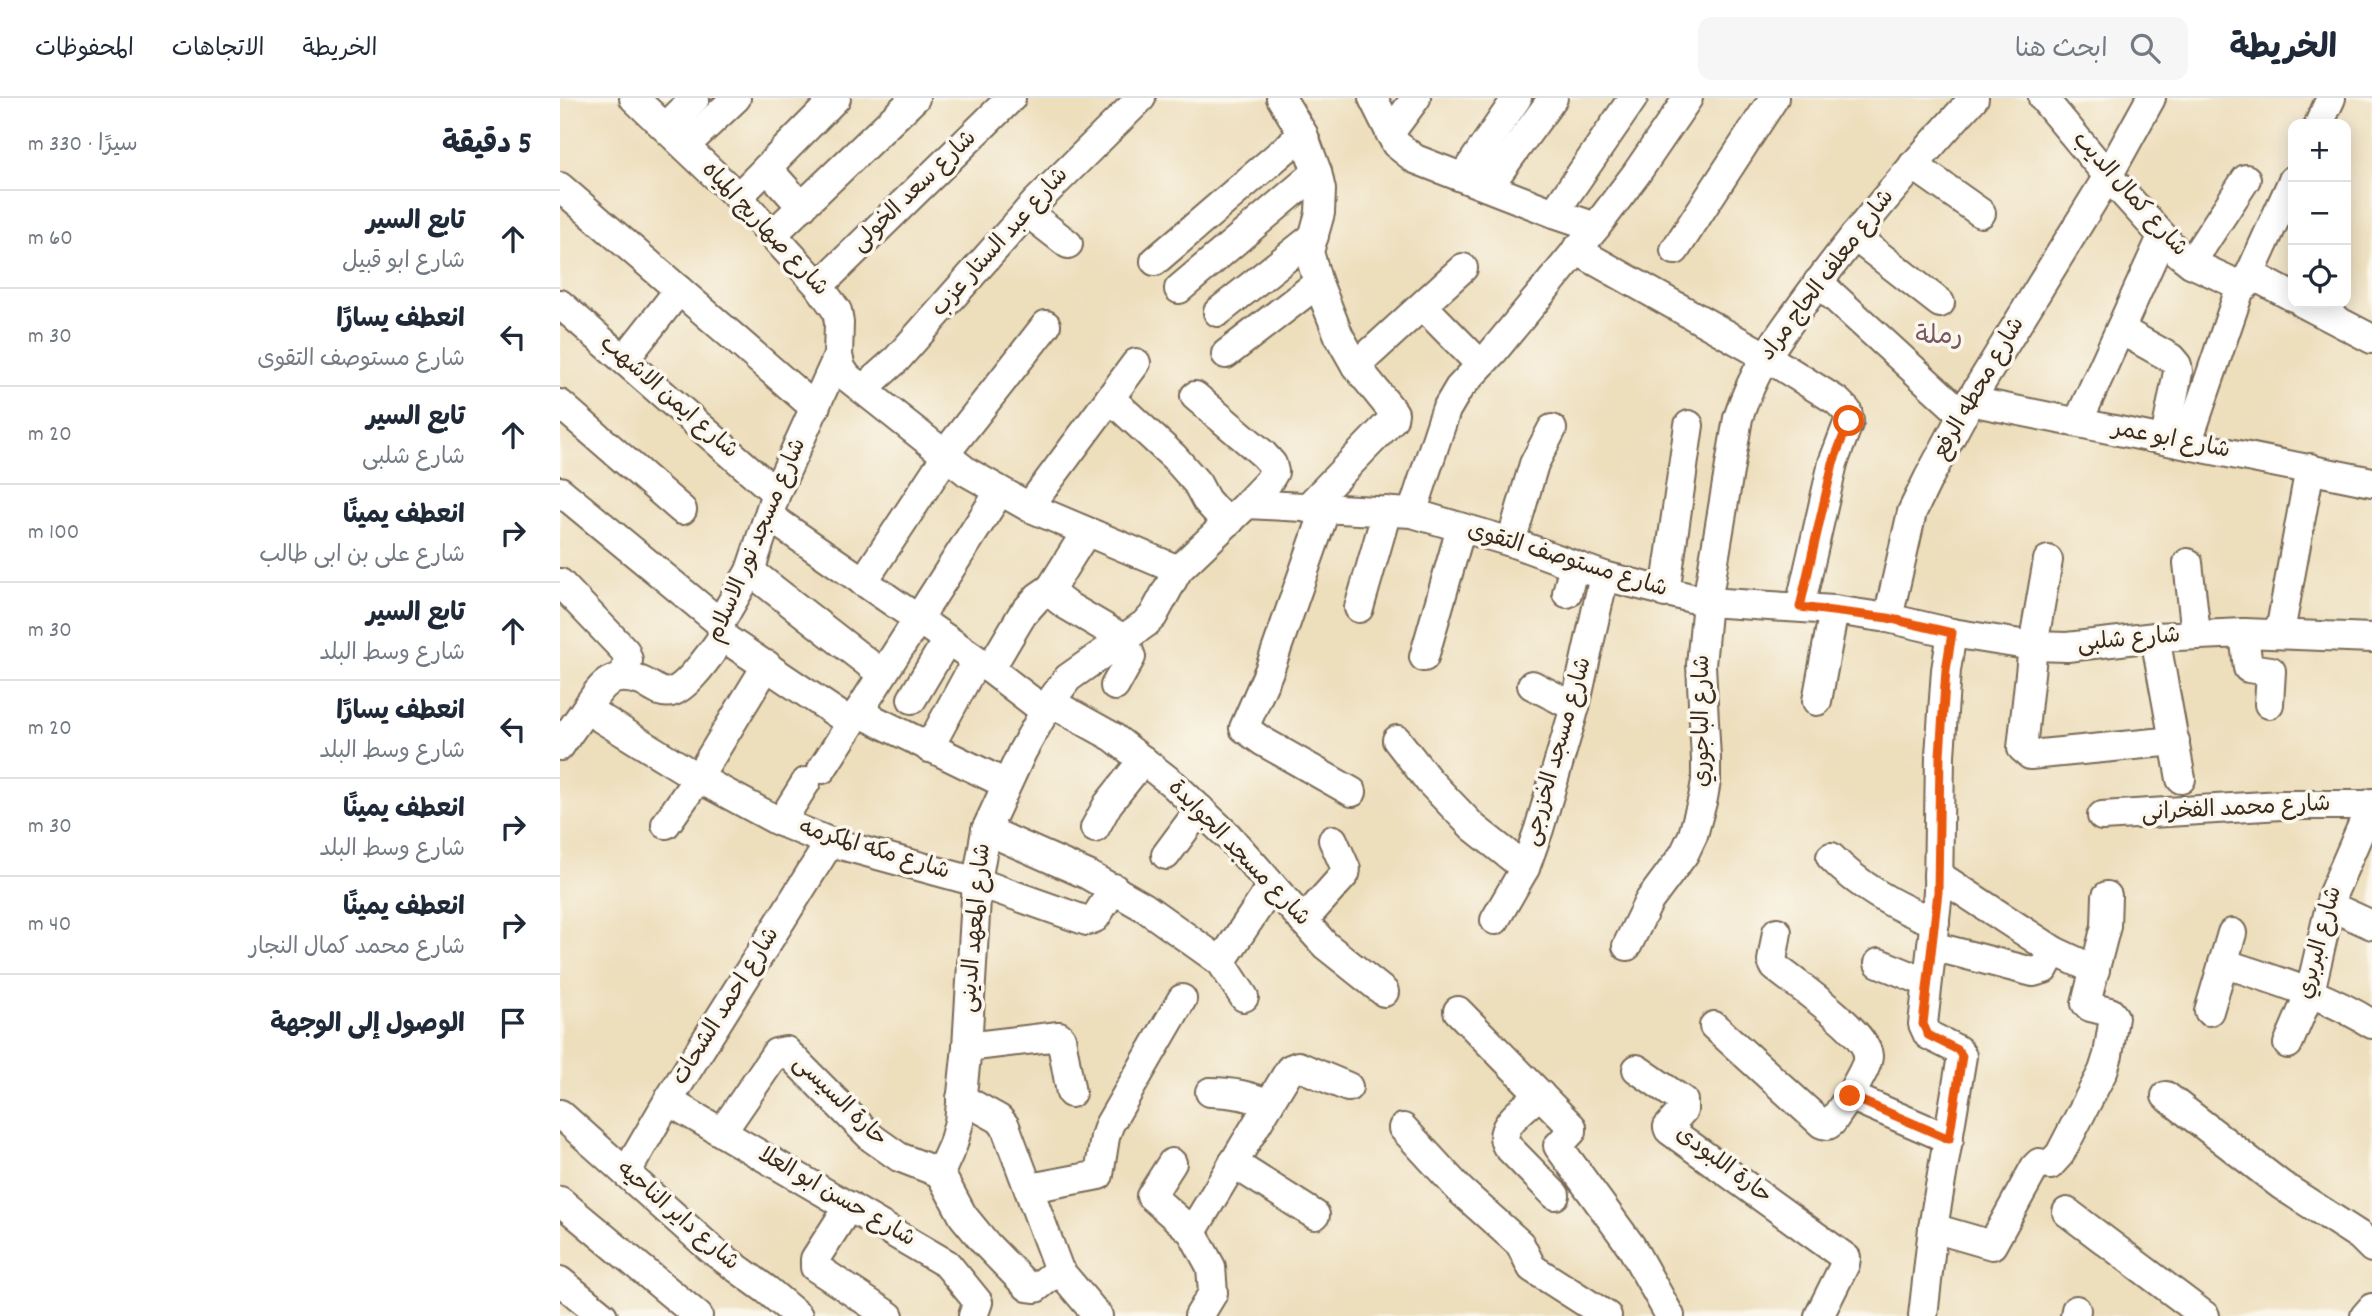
<!DOCTYPE html>
<html lang="ar">
<head>
<meta charset="utf-8">
<style>
	body { margin:0; font-family:Dekko,"Playpen Sans Arabic",sans-serif; background:#f6f6f7; color:#1f2937; direction:rtl }
	.controls { position:absolute; right:21px; top:21px; display:grid; overflow:hidden; border-radius:14px; box-shadow:0 4px 18px #0003 }
	.controls button { width:63px; height:63px; display:grid; place-items:center; padding:0; border:0; border-bottom:2px solid #e0e1e3; background:#fff; color:#1f2937; font:35px sans-serif }
	.stop { position:absolute; width:21px; height:21px; margin:-16px; border:5px solid #ea580c; border-radius:50%; background:#fff }
	.stop.end { background:#ea580c; border-color:#fff; box-shadow:0 2px 7px #0008 }
	.list { margin:0; padding:0; list-style:none }
	h2 { display:flex; justify-content:space-between; align-items:center; height:91px; margin:0; padding:0 28px; font-size:30px }
	h2 small { font-size:23px; font-weight:400; color:#747a83 }
	.list li { display:grid; grid-template-columns:46px 1fr auto; gap:21px; align-items:center; box-sizing:border-box; height:98px; padding:0 28px; border-top:2px solid #e0e1e3 }
	.list b { display:block; font-size:26px; white-space:nowrap }
	.list p { margin:0; font-size:23px; white-space:nowrap; color:#747a83 }
	.list em { font-size:23px; font-style:normal; color:#747a83 }
	.icon { flex:none; width:38px; height:38px; fill:none; stroke:currentColor; stroke-width:2; stroke-linecap:round; stroke-linejoin:round }
	.map { position:relative; flex:none; width:1812px; height:1218px; overflow:hidden; direction:ltr }
	header { display:flex; align-items:center; gap:42px; box-sizing:border-box; height:98px; padding:0 35px; background:#fff; border-bottom:2px solid #e0e1e3 }
	header strong { font-size:33px }
	nav { display:flex; gap:38px; margin-inline-start:auto; font-size:24px }
	.search { width:490px; height:63px; background:#f6f6f7; display:flex; align-items:center; gap:18px; box-sizing:border-box; padding:0 24px; border-radius:14px; color:#747a83; font-size:26px }
	main { display:flex }
	aside { flex:1; background:#fff }
	.map>svg:first-child { display:block }
</style>
</head>
<body>
<header>
<strong>الخريطة</strong>
<div class="search"><svg class="icon" aria-label="search" viewBox="0 0 24 24"><circle cx="10" cy="10" r="6"/><path d="M15 15l6 6"/></svg>ابحث هنا</div>
<nav><a>الخريطة</a><a>الاتجاهات</a><a>المحفوظات</a></nav>
</header>
<main>
<div class="map">
<svg width="1812" height="1218" viewBox="0 0 1812 1218">
	<rect width="100%" height="100%" fill="#fbf7ec"/>
	<filter id="ink" filterUnits="userSpaceOnUse"><feTurbulence type="fractalNoise" baseFrequency=".0143" numOctaves="2"/><feDisplacementMap in="SourceGraphic" scale="14" xChannelSelector="R" yChannelSelector="G"/><feConvolveMatrix kernelMatrix="1 2 1 2 8 2 1 2 1" color-interpolation-filters="sRGB"/></filter>
	<filter id="wash" filterUnits="userSpaceOnUse"><feTurbulence type="fractalNoise" baseFrequency=".00686" numOctaves="4" result="noise"/><feDisplacementMap in="SourceGraphic" scale="28" xChannelSelector="R" yChannelSelector="G"/><feGaussianBlur stdDeviation="1.57" result="paint"/><feColorMatrix in="noise" values="0 0 0 0 0 0 0 0 0 0 0 0 0 0 0 0 0 1.4 0 .05"/><feComposite in="paint" operator="in"/></filter>
	<g filter="url(#wash)">
		<rect width="100%" height="100%" fill="#eddebc"/>
	</g>
	<g filter="url(#ink)">
		<g fill="none" stroke-linecap="round" stroke-linejoin="round">
			<g stroke="#796955" stroke-width="32">
				<g id="minor">
					<path d="M74,0l104,99 81,89 18,25 2,12 -1,33 3,12 6,9 120,95 62,35 149,63"/>
					<path d="M721,0l22,36 14,38 4,18 -1,23 -11,39 9,31 21,53 17,30 38,47 -1,6 -86,89"/>
					<path d="M813,0l23,46 19,15 139,54 42,14"/>
					<path d="M1483,0l65,78 70,77 13,10 50,23 5,-1 4,-11 43,23"/>
					<path d="M1759,26l12,-26"/>
					<path d="M106,29l29,-29"/>
					<path d="M830,35l26,-35"/>
					<path d="M125,48l51,-48"/>
					<path d="M1353,67l68,48"/>
					<path d="M207,70l35,39"/>
					<path d="M903,79l54,-79"/>
					<path d="M0,89l119,103"/>
					<path d="M928,89l65,-89"/>
					<path d="M178,99l98,-99"/>
					<path d="M467,114l41,32"/>
					<path d="M994,115l79,-115"/>
					<path d="M212,137l143,-137"/>
					<path d="M1294,138l86,67"/>
					<path d="M1016,152l189,106 72,45 10,10 2,10 -16,42 -33,144"/>
					<path d="M1115,152l99,-152"/>
					<path d="M595,163l148,-127"/>
					<path d="M1631,165l55,-84"/>
					<path d="M1690,176l43,-94"/>
					<path d="M1258,184l145,133"/>
					<path d="M259,188l192,-188"/>
					<path d="M619,191l138,-117"/>
					<path d="M1743,205l69,36"/>
					<path d="M0,206l216,189"/>
					<path d="M863,208l57,58"/>
					<path d="M658,214l96,-76"/>
					<path d="M1561,232l50,28 6,7 1,7 -13,67"/>
					<path d="M666,256l92,-71"/>
					<path d="M64,262l55,-70 136,118"/>
					<path d="M796,268l107,-98"/>
					<path d="M303,291l34,-30 139,-157 105,-104"/>
					<path d="M550,300l64,59 23,26 9,17 9,10 15,11"/>
					<path d="M1410,303l402,81"/>
					<path d="M0,306l122,106"/>
					<path d="M1518,324l84,-185"/>
					<path d="M1627,346l54,-158"/>
					<path d="M384,357l102,-130"/>
					<path d="M0,393l160,132"/>
					<path d="M687,406l165,9 99,29 93,34 103,26 127,8 54,8 64,15 81,13 34,1 88,-10 89,-4 128,5"/>
					<path d="M469,409l107,-144"/>
					<path d="M766,410l-57,163 -25,57 18,13 90,51"/>
					<path d="M852,415l34,-103 13,-22 33,-35 104,-126 40,-53 52,-76"/>
					<path d="M210,419l220,152 56,43"/>
					<path d="M526,434l-35,56 7,11 8,6 58,34 7,18 -16,29"/>
					<path d="M951,444l23,-78 18,-35"/>
					<path d="M1488,462l-15,86 -11,102 8,7 145,-14"/>
					<path d="M1628,465l8,71"/>
					<path d="M190,473l132,103"/>
					<path d="M303,484l83,-126"/>
					<path d="M0,485l65,68 3,9 -4,17"/>
					<path d="M1007,495l7,-28"/>
					<path d="M1105,495l24,-168"/>
					<path d="M799,510l28,-97"/>
					<path d="M1328,520l24,-106 16,-33 42,-78 138,-225 43,-78"/>
					<path d="M1720,534l30,-164"/>
					<path d="M1684,535l4,35 23,3 -2,33"/>
					<path d="M163,539l128,86"/>
					<path d="M1595,539l26,142"/>
					<path d="M864,559l37,-129"/>
					<path d="M430,571l32,-54 16,-18 13,-9"/>
					<path d="M972,587l43,22"/>
					<path d="M352,601l35,-59"/>
					<path d="M1257,603l17,-91"/>
					<path d="M490,604l63,35 60,47 55,52 97,109 59,47"/>
					<path d="M26,611l112,69 78,42 34,14 20,8 147,40 110,39 8,-3 19,-30"/>
					<path d="M298,614l148,72"/>
					<path d="M837,642l32,41 44,46 52,41"/>
					<path d="M0,648c8,-12 17,-24 25,-36 16,-23 24,-40 56,-29 10,4 19,14 30,11 17,-4 41,-41 52,-55l-3,-14 30,-52 26,-78 62,-137"/>
					<path d="M369,650l47,-87"/>
					<path d="M262,671l178,-278"/>
					<path d="M1542,718l179,-11h90"/>
					<path d="M221,724l25,-40"/>
					<path d="M106,726l32,-46 69,-113"/>
					<path d="M535,730l13,-24 35,-44"/>
					<path d="M426,732l102,45 56,32 77,55 23,35"/>
					<path d="M606,757l34,-46"/>
					<path d="M1271,759c29,30 64,50 104,65"/>
					<path d="M1378,777l116,76 41,19"/>
					<path d="M1770,808l42,19"/>
					<path d="M935,822l30,-52 14,-39 36,-122 29,-131"/>
					<path d="M743,823l42,-47 1,-5 -13,-29"/>
					<path d="M1217,834l-5,29 3,6c19,15 92,66 93,89 0,10 -14,31 -18,40l99,43"/>
					<path d="M1067,848l22,-45 35,-47 9,-19 10,-37 3,-17v-22l-5,-94 6,-63 31,-184c17,-52 40,-80 72,-124 50,-69 106,-133 164,-196"/>
					<path d="M1372,848l101,26 11,-3 10,-18"/>
					<path d="M661,864l51,-76"/>
					<path d="M1319,865l47,19"/>
					<path d="M1663,865c52,17 103,32 149,61"/>
					<path d="M898,913l114,116v4l-14,15 73,100 39,70"/>
					<path d="M1649,913l23,-78"/>
					<path d="M1154,928l108,98 6,1 4,-3 18,-26"/>
					<path d="M1728,946l22,-52 23,-99 39,-90"/>
					<path d="M407,949l92,-11 2,2 10,55"/>
					<path d="M1077,971l46,32v9l-15,17 1,3 177,128 -1,6 -26,52"/>
					<path d="M650,994c22,0 39,3 59,12"/>
					<path d="M980,996c-13,13 -45,32 -33,52l48,49"/>
					<path d="M1606,998l115,89 79,51 12,12"/>
					<path d="M401,1000l38,21 6,7 54,144 39,46"/>
					<path d="M108,1003l279,163 31,38 -5,14"/>
					<path d="M0,1016l152,136 55,40 31,26"/>
					<path d="M843,1030l58,63 59,53 12,24 75,48"/>
					<path d="M162,1034l54,-79 10,-2 86,87 27,19 41,16"/>
					<path d="M612,1065l-21,33 41,36 19,35 2,26 -14,23"/>
					<path d="M673,1065l82,52"/>
					<path d="M66,1075l42,-72 162,-259"/>
					<path d="M380,1075l13,-29 6,-22 8,-75 10,-165 9,-52 36,-78 28,-50 18,-24 78,-55 7,-7 25,-46 69,-66 21,-22 6,-10 -2,-8 -9,-10 -68,-58"/>
					<path d="M380,1075l23,43 23,28 42,43 8,1 23,-18"/>
					<path d="M470,1090l69,-13 6,-38 4,-12 73,-126"/>
					<path d="M0,1103l138,115"/>
					<path d="M289,1108l-34,53v8l74,49"/>
					<path d="M1507,1114l138,104"/>
					<path d="M1373,1130l59,17 43,-78 4,-4 11,2 10,-11 43,-83 5,-16 6,-38 -4,-5 -20,-5 -4,-4 20,-77 1,-30"/>
					<path d="M632,1134l98,-163 8,-3 50,21"/>
					<path d="M0,1183l43,35"/>
					<path d="M1363,1218l10,-88 29,-172 -4,-6 -30,-15 -5,-11 15,-132 2,-137 6,-85 6,-37"/>
					<path d="M1515,1218l1,-6"/>
					<path d="M1805,1218l7,-8"/>
				</g>
			</g>
			<use href="#minor" stroke="#fff" stroke-width="28"/>
		</g>
	</g>
	<g fill="none" stroke-linecap="round" stroke-linejoin="round" filter="url(#ink)">
		<path stroke="#ea580c" stroke-width="9" d="M1289,323l-16,42 -33,144 88,11 64,15 -6,37 -6,85 -2,137 -15,132 5,11 30,15 4,6 -13,83 -99,-43"/>
	</g>
	<g text-anchor="middle" dominant-baseline="central" stroke-width="7" stroke-linejoin="round" paint-order="stroke">
		<g font-size="23" fill="#3b2a1e" stroke="#fbf7ec">
			<text transform="translate(355 94) rotate(-44)">شارع سعد الخولى</text>
			<text transform="translate(1569 97) rotate(48)">شارع كمال الديب</text>
			<text transform="translate(204 132) rotate(47)">شارع صهاريج المياه</text>
			<text transform="translate(441 145) rotate(-48)">شارع عبد الستار عزب</text>
			<text transform="translate(1268 178) rotate(-53)">شارع معلف الحاج مراد</text>
			<text transform="translate(1420 291) rotate(-60)">شارع محطه الرفع</text>
			<text transform="translate(108 300) rotate(41)">شارع ايمن الاشهب</text>
			<text transform="translate(1611 343) rotate(11)">شارع ابو عمر</text>
			<text transform="translate(198 443) rotate(-67)">شارع مسجد نور الاسلام</text>
			<text transform="translate(1007 463) rotate(17)">شارع مستوصف التقوى</text>
			<text transform="translate(1569 543) rotate(-5)">شارع شلبى</text>
			<text transform="translate(1143 623) rotate(-90)">شارع الباجوري</text>
			<text transform="translate(999 654) rotate(-74)">شارع مسجد الخزرجى</text>
			<text transform="translate(1676 712) rotate(-3)">شارع محمد الفخرانى</text>
			<text transform="translate(314 753) rotate(17)">شارع مكه المكرمه</text>
			<text transform="translate(678 756) rotate(46)">شارع مسجد الجوايدة</text>
			<text transform="translate(417 830) rotate(-85)">شارع المعهد الدينى</text>
			<text transform="translate(1761 845) rotate(-75)">شارع البربري</text>
			<text transform="translate(167 909) rotate(-58)">شارع احمد الشحات</text>
			<text transform="translate(279 1004) rotate(44)">حارة السيسى</text>
			<text transform="translate(1163 1068) rotate(37)">حارة اللبودى</text>
			<text transform="translate(276 1100) rotate(30)">شارع حسن ابو العلا</text>
			<text transform="translate(117 1119) rotate(41)">شارع داير الناحيه</text>
		</g>
		<g font-size="26" fill="#785662" stroke="#fbf7ec">
			<text x="1379" y="239">رملة</text>
		</g>
	</g>
</svg>
<div class="controls">
<button>+</button>
<button>−</button>
<button><svg class="icon" aria-label="locate" viewBox="0 0 24 24"><circle cx="12" cy="12" r="6"/><path d="M12 2v4M12 18v4M2 12h4M18 12h4"/></svg></button>
</div>
<div class="stop" style="left:1289px;top:323px"></div>
<div class="stop end" style="left:1290px;top:998px"></div>
</div>
<aside>
<h2>5 دقيقة<small>سيرًا · 330 m</small></h2>
<ul class="list">
<li><svg class="icon" aria-label="ahead" viewBox="0 0 24 24"><path d="M12 20V5M6 11l6-6 6 6"/></svg><div><b>تابع السير</b><p>شارع ابو قبيل</p></div><em>60 m</em></li>
<li><svg class="icon" aria-label="left" viewBox="0 0 24 24"><path d="M17 20v-9H6M10 6l-5 5 5 5"/></svg><div><b>انعطف يسارًا</b><p>شارع مستوصف التقوى</p></div><em>30 m</em></li>
<li><svg class="icon" aria-label="ahead" viewBox="0 0 24 24"><path d="M12 20V5M6 11l6-6 6 6"/></svg><div><b>تابع السير</b><p>شارع شلبى</p></div><em>20 m</em></li>
<li><svg class="icon" aria-label="right" viewBox="0 0 24 24"><path d="M7 20v-9h11M14 6l5 5-5 5"/></svg><div><b>انعطف يمينًا</b><p>شارع على بن ابى طالب</p></div><em>100 m</em></li>
<li><svg class="icon" aria-label="ahead" viewBox="0 0 24 24"><path d="M12 20V5M6 11l6-6 6 6"/></svg><div><b>تابع السير</b><p>شارع وسط البلد</p></div><em>30 m</em></li>
<li><svg class="icon" aria-label="left" viewBox="0 0 24 24"><path d="M17 20v-9H6M10 6l-5 5 5 5"/></svg><div><b>انعطف يسارًا</b><p>شارع وسط البلد</p></div><em>20 m</em></li>
<li><svg class="icon" aria-label="right" viewBox="0 0 24 24"><path d="M7 20v-9h11M14 6l5 5-5 5"/></svg><div><b>انعطف يمينًا</b><p>شارع وسط البلد</p></div><em>30 m</em></li>
<li><svg class="icon" aria-label="right" viewBox="0 0 24 24"><path d="M7 20v-9h11M14 6l5 5-5 5"/></svg><div><b>انعطف يمينًا</b><p>شارع محمد كمال النجار</p></div><em>40 m</em></li>
<li><svg class="icon" aria-label="arrive" viewBox="0 0 24 24"><path d="M6 21V4h12l-3 4 3 4H6"/></svg><div><b>الوصول إلى الوجهة</b></div></li>
</ul>
</aside>
</main>
</body>
</html>
